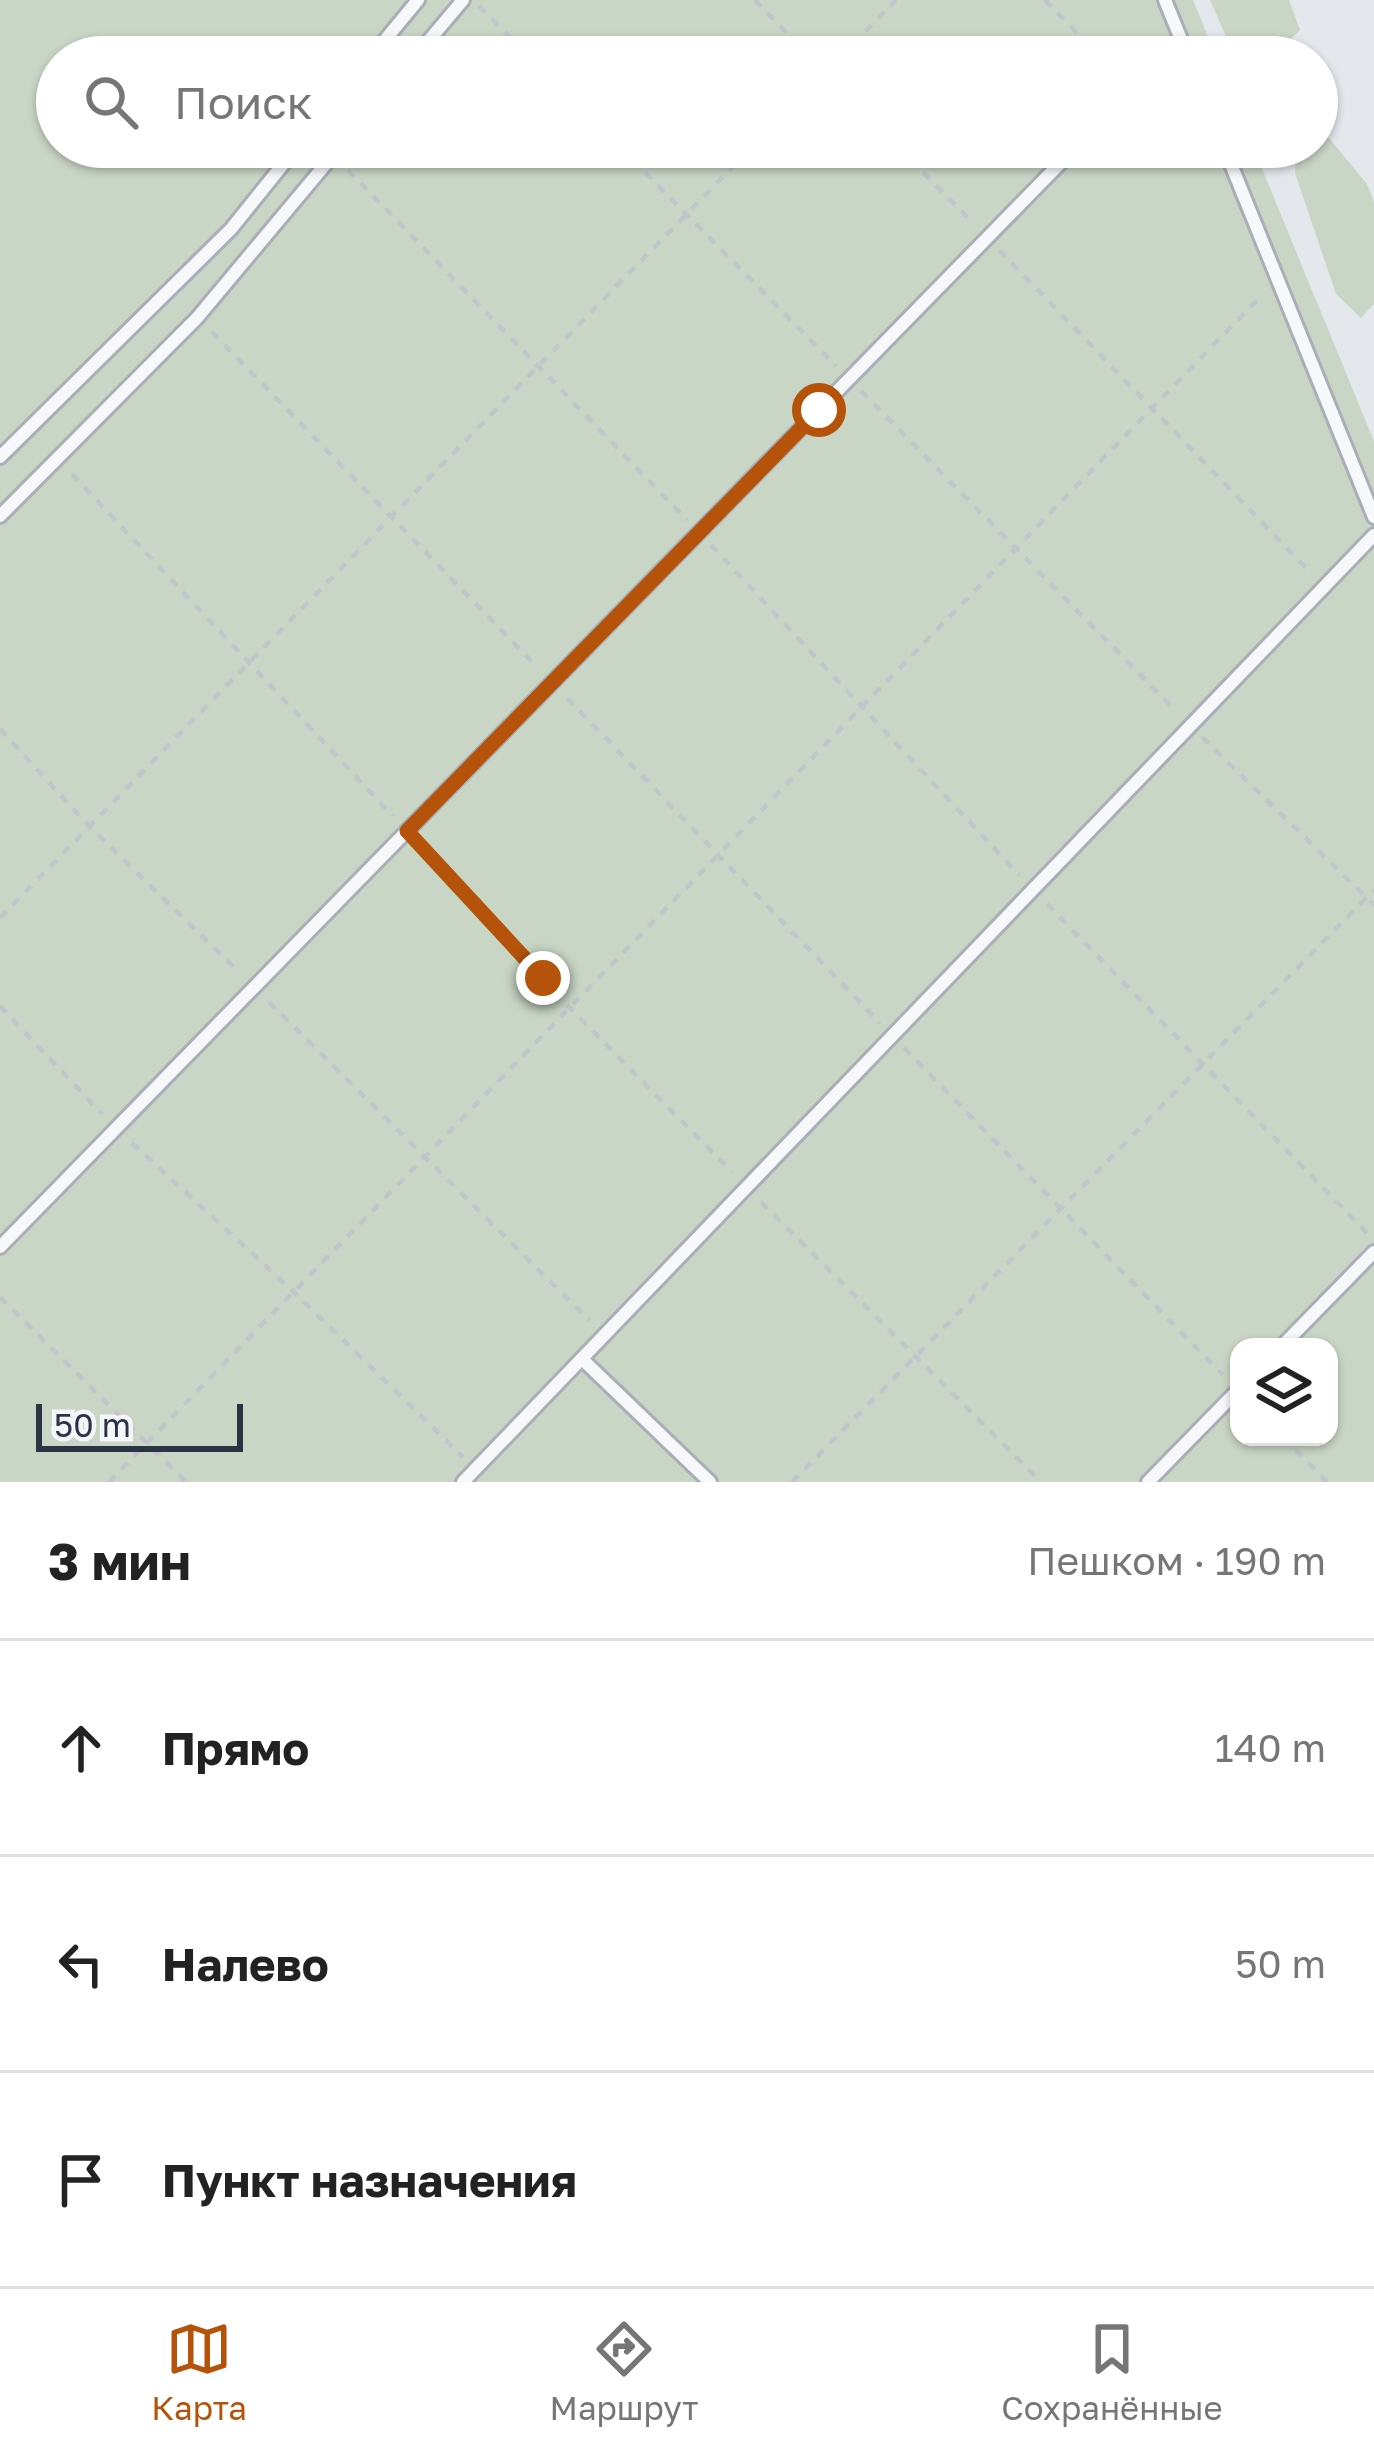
<!DOCTYPE html>
<html lang="ru">
<head>
<meta charset="utf-8">
<style>
	body { margin:0; font-family:"Golos Text",sans-serif; background:#f2f2f2; color:#222 }
	.controls { position:absolute; right:36px; bottom:36px; display:grid; overflow:hidden; border-radius:24px; box-shadow:0 3px 9px #0004 }
	.controls button { width:108px; height:108px; display:grid; place-items:center; padding:0; border:0; border-bottom:3px solid #e0e0e0; background:#fff; color:#222; font:60px sans-serif }
	.scale { position:absolute; left:36px; bottom:30px; width:207px; box-sizing:border-box; padding-left:12px; border:6px solid #2b3445; border-top:0; font-size:33px; line-height:42px; white-space:nowrap; color:#2b3445; -webkit-text-stroke:9px #f4f6f9; paint-order:stroke }
	.stop { position:absolute; width:36px; height:36px; margin:-27px; border:9px solid #b45309; border-radius:50%; background:#fff }
	.stop.end { background:#b45309; border-color:#fff; box-shadow:0 3px 12px #0008 }
	.list { margin:0; padding:0; list-style:none }
	h2 { display:flex; justify-content:space-between; align-items:center; height:156px; margin:0; padding:0 48px; font-size:51px }
	h2 small { font-size:39px; font-weight:400; color:#767676 }
	.list li { display:grid; grid-template-columns:78px 1fr auto; gap:36px; align-items:center; box-sizing:border-box; height:216px; padding:0 48px; border-top:3px solid #e0e0e0 }
	.list b { display:block; font-size:45px; white-space:nowrap }
	.list em { font-size:39px; font-style:normal; color:#767676 }
	.icon { flex:none; width:66px; height:66px; fill:none; stroke:currentColor; stroke-width:2; stroke-linecap:round; stroke-linejoin:round }
	.map { position:relative; flex:none; width:1374px; height:1482px; overflow:hidden }
	.search { position:absolute; background:#fff; box-shadow:0 3px 9px #0004; left:36px; right:36px; top:36px; height:132px; display:flex; align-items:center; gap:30px; box-sizing:border-box; padding:0 42px; border-radius:66px; color:#767676; font-size:45px }
	.sheet { height:804px; background:#fff }
	nav { display:flex; justify-content:space-around; align-items:center; box-sizing:border-box; height:168px; border-top:3px solid #e0e0e0; background:#fff; font-size:33px; color:#767676 }
	nav a { display:grid; justify-items:center; gap:6px }
	nav .on { color:#b45309 }
	.map>svg:first-child { display:block }
</style>
</head>
<body>
<div class="map">
<svg width="1374" height="1482" viewBox="0 0 1374 1482">
	<rect width="100%" height="100%" fill="#e4e7ec"/>
	<g fill="#c9d6c5" fill-rule="evenodd">
		<path d="M0,0h1193l23,57h-1159v90h1196l121,294v1041h-1374zM1239,1347h90v90h-90z"/>
		<path d="M1210,0h79l11,30 -28,27h-37z"/>
		<path d="M1317,133l12,5 38,46 7,18v102l-13,14 -25,-24 -41,-121 1,-26h21z"/>
	</g>
	<g fill="none" stroke-linecap="round" stroke-linejoin="round">
		<g stroke="#a9aeb7" stroke-width="18">
			<g id="service">
				<path d="M1180,37l8,20"/>
				<path d="M371,57l47,-57"/>
				<path d="M415,57l48,-57"/>
				<path d="M1162,57l18,-20 -15,-37"/>
				<path d="M1224,147l150,370"/>
				<path d="M0,457l231,-228 66,-82"/>
				<path d="M0,516l197,-198 143,-171"/>
				<path d="M0,1247l1076,-1100"/>
				<path d="M1281,1347l93,-95"/>
				<path d="M583,1360l127,122"/>
				<path d="M463,1482l911,-947"/>
				<path d="M1148,1482l91,-93"/>
			</g>
		</g>
		<g stroke="#c2c5cb" stroke-width="4.5" stroke-dasharray="9 9" stroke-linecap="butt">
			<path d="M755,0l55,57"/>
			<path d="M1045,0l56,57"/>
			<path d="M479,6l51,51"/>
			<path d="M840,57l56,-57"/>
			<path d="M620,147l216,219"/>
			<path d="M898,147l76,77"/>
			<path d="M348,170l339,350"/>
			<path d="M999,250l313,324"/>
			<path d="M212,332l326,336"/>
			<path d="M861,391l316,321"/>
			<path d="M72,474l321,342"/>
			<path d="M711,545l308,330"/>
			<path d="M567,698l313,325"/>
			<path d="M0,729l89,97 151,147"/>
			<path d="M1202,737l172,168"/>
			<path d="M421,846l149,162 162,164"/>
			<path d="M1047,904l323,332"/>
			<path d="M0,918l752,-771"/>
			<path d="M269,1002l320,318"/>
			<path d="M0,1006l102,108"/>
			<path d="M904,1048l319,327"/>
			<path d="M132,1143l162,149 169,165"/>
			<path d="M761,1202l280,280"/>
			<path d="M0,1297l186,185"/>
			<path d="M1283,1437l44,45"/>
			<path d="M109,1482l1152,-1186"/>
			<path d="M792,1482l582,-592"/>
		</g>
		<use href="#service" stroke="#f7f8fa" stroke-width="12"/>
	</g>
	<g fill="none" stroke-linecap="round" stroke-linejoin="round">
		<path stroke="#b45309" stroke-width="15" d="M543,978l-136,-147 412,-421"/>
	</g>
</svg>
<div class="controls">
<button><svg class="icon" aria-label="layers" viewBox="0 0 24 24"><path d="M12 4l9 5-9 5-9-5zM3 14l9 5 9-5"/></svg></button>
</div>
<div class="scale">50 m</div>
<div class="stop" style="left:819px;top:410px"></div>
<div class="stop end" style="left:543px;top:978px"></div>
<div class="search"><svg class="icon" aria-label="search" viewBox="0 0 24 24"><circle cx="10" cy="10" r="6"/><path d="M15 15l6 6"/></svg>Поиск</div>
</div>
<section class="sheet">
<h2>3 мин<small>Пешком · 190 m</small></h2>
<ul class="list">
<li><svg class="icon" aria-label="ahead" viewBox="0 0 24 24"><path d="M12 20V5M6 11l6-6 6 6"/></svg><div><b>Прямо</b></div><em>140 m</em></li>
<li><svg class="icon" aria-label="left" viewBox="0 0 24 24"><path d="M17 20v-9H6M10 6l-5 5 5 5"/></svg><div><b>Налево</b></div><em>50 m</em></li>
<li><svg class="icon" aria-label="arrive" viewBox="0 0 24 24"><path d="M6 21V4h12l-3 4 3 4H6"/></svg><div><b>Пункт назначения</b></div></li>
</ul>
</section>
<nav>
<a class="on"><svg class="icon" aria-label="map" viewBox="0 0 24 24"><path d="M3 6l6-2 6 2 6-2v14l-6 2-6-2-6 2zM9 4v14M15 6v14"/></svg>Карта</a>
<a><svg class="icon" aria-label="directions" viewBox="0 0 24 24"><path d="M12 3l9 9-9 9-9-9zM9 14v-3h6M13 9l2 2-2 2"/></svg>Маршрут</a>
<a><svg class="icon" aria-label="saved" viewBox="0 0 24 24"><path d="M7 4h10v16l-5-4-5 4z"/></svg>Сохранённые</a>
</nav>
</body>
</html>
